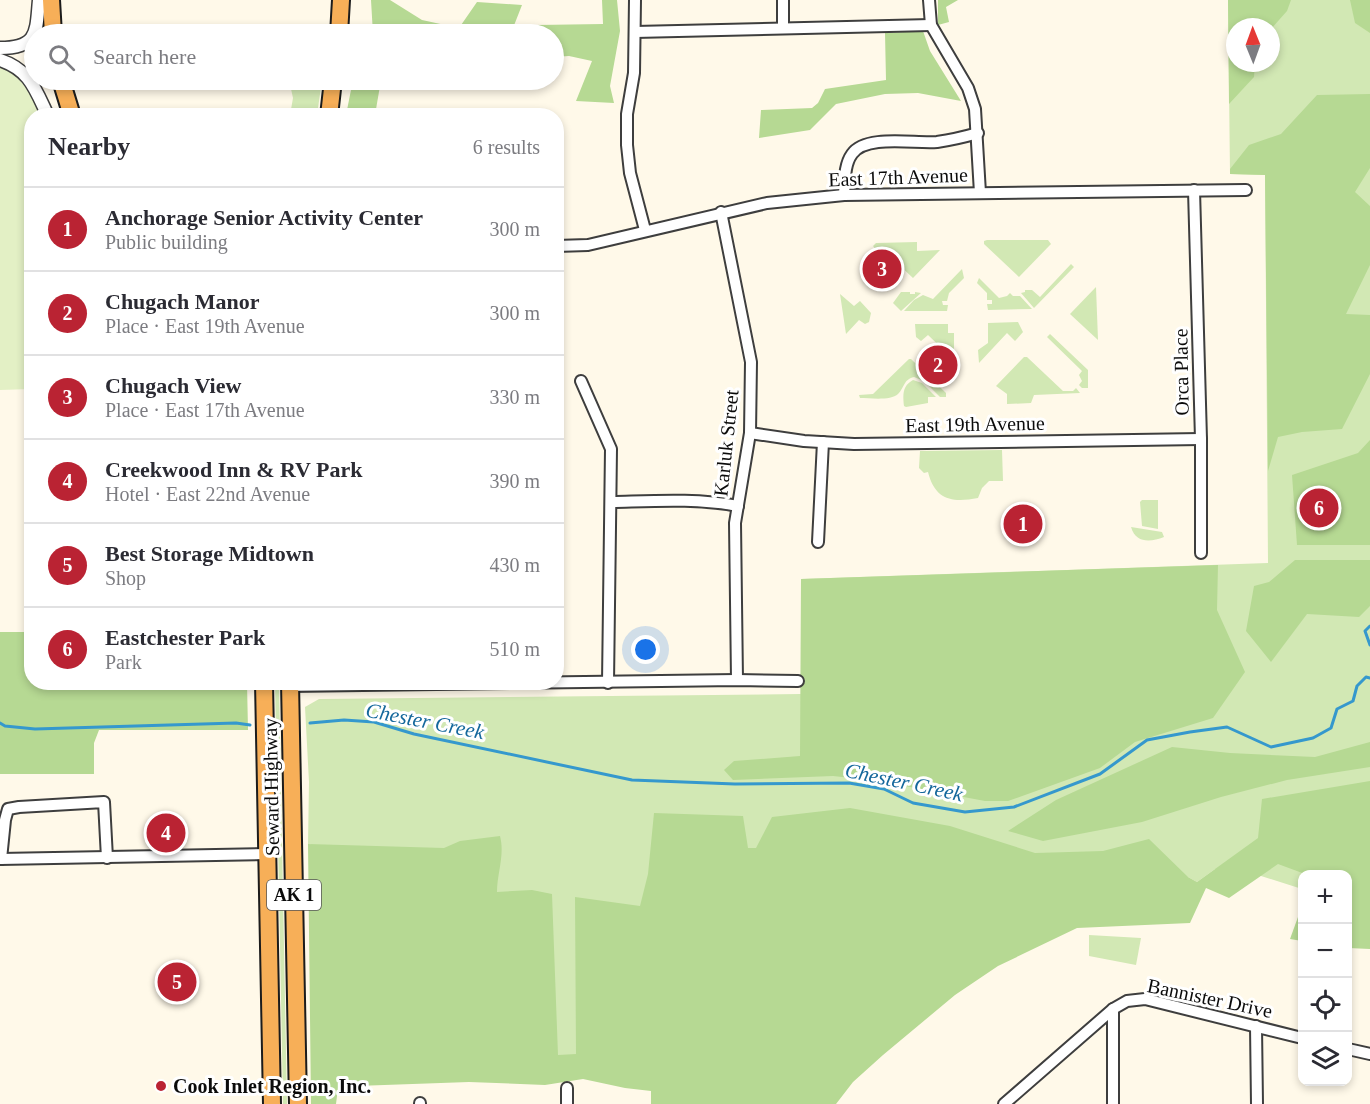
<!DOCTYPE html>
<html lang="en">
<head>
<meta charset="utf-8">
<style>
	body { margin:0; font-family:Georgia,serif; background:#f7f7f7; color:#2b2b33 }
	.controls { position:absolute; right:18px; bottom:18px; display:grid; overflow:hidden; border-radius:12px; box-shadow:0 3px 9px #0003 }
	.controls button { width:54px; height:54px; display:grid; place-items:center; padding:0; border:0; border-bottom:2px solid #e1e1e2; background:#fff; color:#2b2b33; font:30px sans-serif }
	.compass { position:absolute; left:1226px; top:18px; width:54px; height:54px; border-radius:50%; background:#fff; box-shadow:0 3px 9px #0003; rotate:359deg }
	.you { position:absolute; left:646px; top:650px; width:21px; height:21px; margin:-15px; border:4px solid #fff; border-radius:50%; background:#1a73e8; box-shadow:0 0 0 9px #1a73e833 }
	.badge { display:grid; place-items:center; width:39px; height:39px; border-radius:50%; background:#ba2333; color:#fff; font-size:20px; font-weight:700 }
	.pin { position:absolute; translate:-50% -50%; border:3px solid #fff; box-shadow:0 2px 6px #0006 }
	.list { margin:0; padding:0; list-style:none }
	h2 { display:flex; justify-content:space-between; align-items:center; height:78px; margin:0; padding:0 24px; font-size:26px }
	h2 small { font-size:20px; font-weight:400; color:#7c7c81 }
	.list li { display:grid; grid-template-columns:39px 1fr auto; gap:18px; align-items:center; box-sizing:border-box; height:84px; padding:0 24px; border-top:2px solid #e1e1e2 }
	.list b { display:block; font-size:22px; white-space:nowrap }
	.list p { margin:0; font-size:20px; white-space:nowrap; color:#7c7c81 }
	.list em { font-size:20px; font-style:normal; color:#7c7c81 }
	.icon { flex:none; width:33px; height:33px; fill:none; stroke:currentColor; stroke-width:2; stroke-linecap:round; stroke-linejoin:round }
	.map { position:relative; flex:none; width:1370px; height:1104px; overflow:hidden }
	.search { position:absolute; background:#fff; box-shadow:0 3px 9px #0003; left:24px; top:24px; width:540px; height:66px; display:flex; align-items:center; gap:15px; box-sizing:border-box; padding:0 21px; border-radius:33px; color:#7c7c81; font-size:22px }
	.panel { position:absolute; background:#fff; box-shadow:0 3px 9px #0003; left:24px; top:108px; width:540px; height:582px; border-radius:24px }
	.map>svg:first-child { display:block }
</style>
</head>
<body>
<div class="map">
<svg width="1370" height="1104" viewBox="0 0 1370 1104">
	<rect width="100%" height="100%" fill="#fff9e9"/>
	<g fill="#d2e8b4" fill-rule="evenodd">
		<path d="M1228,0h142v912l-22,-38h-46v15l-63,-20h-24l-18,13 -9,-5 -569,189 -297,-1 -11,-221h-3l1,-62 -4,-75 14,-8 482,-5v-115l467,-16 -3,-388 -35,-1zM1235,27h36v36h-36z"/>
		<path d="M289,80h33l-5,35h-27l3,-17z"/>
		<path d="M987,240h61l3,4 -32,33 -35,-33v-3z"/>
		<path d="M917,242v9l23,-1 -27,28 -32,-30 -4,3 -4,-5 3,-3z"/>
		<path d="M1071,264l3,3 -40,41 -13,-15 4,-1v-2h7l8,7z"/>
		<path d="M962,269l2,9 -15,15 -2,8h-5l1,4h5l-1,6h-43l10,-11 9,-5 10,4z"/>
		<path d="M979,278l20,20 8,-2 3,-3 3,3h7l12,13 -44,1 -1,-6h5v-4h-5v-7l-10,-10z"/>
		<path d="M1096,287l2,53 -28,-26z"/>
		<path d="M901,292h9v2h5v-2l6,1 -20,18 -8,-8z"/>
		<path d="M840,294l14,12 6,-5 11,12 -2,9 -4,2 -6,-4 -13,14z"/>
		<path d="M1018,322l5,10 -8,9 -8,-8 -28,30 -1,-13 10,-7v-20z"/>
		<path d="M915,324h33v9h6v27l-26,-25 -7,6 -5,-4z"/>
		<path d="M1050,334l38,36v18h-6l-3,-3 3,-4 -3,-6 3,-4 -35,-34z"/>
		<path d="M1024,357h3l36,34h10l3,-3 4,5 -46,2 -3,8 -24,1v-10l-11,-8z"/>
		<path d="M909,359h2l35,34v4h-6l-16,-16 -10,-4c-11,3 -9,10 -16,17 -7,7 -28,4 -38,4l-1,-3 14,-1z"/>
		<path d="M913,380l9,3 14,14h-8v6l-22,4 -2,-1c-1,-11 -2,-20 9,-26z"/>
		<path d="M1002,450l1,31h-14l-7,7 -4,10c-26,5 -43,2 -50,-26l-4,1 -5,-5 1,-17z"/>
		<path d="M1142,500h16v29l-16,-3 -2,-24z"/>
		<path d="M1131,527l31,5 2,5c-13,5 -28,7 -33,-10z"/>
		<path d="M275,683h4l8,421h-4z"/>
		<path d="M1089,935l52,3 -5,27 -47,-9z"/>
	</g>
	<g fill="#b6d993">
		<path d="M371,0h19l32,20 37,8 18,-26 45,3 -9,23 10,5 14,-8 66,-1 -1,-24h15l3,31 -10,55 4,17 -38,-2 16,-40 -23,-5 -15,1v-23h-181z"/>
		<path d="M938,0h20l-12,7 3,15 -11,3z"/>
		<path d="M1228,0h63l-4,11 -16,18v-2h-36v36h20l-1,14 -25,27z"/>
		<path d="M1350,0h20v33l-15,-10z"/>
		<path d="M923,31l7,20 31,50 -43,-8 -33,1 -49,10 -26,26 -51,8 2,-28 51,-2 6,-5 7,-14 61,-9 -1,-47z"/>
		<path d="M353,80h28l-6,35h-29z"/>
		<path d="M1370,94v74l-15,24 15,14v59l-24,49 24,1v59l-28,55 -40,3 -24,5 -10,34 -3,-296 -35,-1v-5l19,-24 32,-11 36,-39z"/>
		<path d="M1370,440v105h-73l-5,-70 66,-22z"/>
		<path d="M1295,560h75v46l-11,11 -52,-3 -36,48 -25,-31 8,-45 15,-4z"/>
		<path d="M1218,565l-1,45 28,62 -32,46 -78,24 -35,26 -92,33h-23l-107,-20 -45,-5 -100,4 -9,-10 10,-9 66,-5 1,-177z"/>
		<path d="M0,632h31l1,50 215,1 1,47h-149l-5,13v31h-94z"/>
		<path d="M1370,742v25l-83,13 -66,17 -79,25 -99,19 -35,-10 48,-31 116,-53 58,6 85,4z"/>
		<path d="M1370,781v168l-22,-1v-74h-43l-27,-10 -49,34 -23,-10 -16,35 -113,5 -79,38 -43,29 -72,60 -30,27 -17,22h-185v-13l-26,-3 -42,-9 -38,6 -76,-3 -113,4 -18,2 -2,16h-25l-3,-260 136,4 16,-7 40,-5c5,19 -3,37 -3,56l35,-2 20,4 6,161 18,-1 -1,-157 65,9 8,-32 6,-61 89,3 5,32h8l16,-31 78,-9 100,18 85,27 68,-2 46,-12 39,38 9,5 61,-44 4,-39z"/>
		<path d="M1302,912v29l-12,-2 8,-22z"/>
	</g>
	<path fill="#e3f0c5" d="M0,62h20l25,53 -13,1 -1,273 -31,1z"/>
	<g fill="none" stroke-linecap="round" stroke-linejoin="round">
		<g stroke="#3598cd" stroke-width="3">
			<path d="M1370,626l-5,5 5,14"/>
			<path d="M0,723l5,3 30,3 201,-6 14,2"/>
			<path d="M310,723l34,-3 30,2 40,12 218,46 103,4 114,-1 35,6 29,14 52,9 49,-5 86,-33 47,-34 43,-8 37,-5 44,20 42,-9 18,-10 6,-19 16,-8 4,-15 9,-9 4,1"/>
		</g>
		<g stroke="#3e3e3e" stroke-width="14">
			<g id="minor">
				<path d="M635,0l-1,73 -7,41v31l3,28 15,57"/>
				<path d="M783,0v28"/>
				<path d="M929,0l2,25 37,63 7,21 5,84"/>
				<path d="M635,32l296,-7"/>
				<path d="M1194,190l7,249v114"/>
				<path d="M844,195c1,-14 0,-30 8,-41 14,-20 63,-10 85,-12 14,-2 27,-5 41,-9"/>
				<path d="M721,212l30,150 -1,71 -15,90 2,157"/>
				<path d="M556,246l32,-1 179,-42 77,-8 402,-5"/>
				<path d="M581,381l30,68 -3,234"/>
				<path d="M750,433l54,8 50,3 347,-5"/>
				<path d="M612,502c42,-1 84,-4 126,4"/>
				<path d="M818,542l5,-100"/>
				<path d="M290,686l447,-6 61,1"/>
				<path d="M0,859l268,-5"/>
				<path d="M1,859l4,-39 3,-11 11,-2 85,-5 3,56"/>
				<path d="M1113,1009v95"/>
				<path d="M1256,1026l1,78"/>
				<path d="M1348,1049l22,5"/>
				<path d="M567,1088v16"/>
				<path d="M420,1103v1"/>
				<path d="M1004,1104l109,-95 14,-8 18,-2 157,39"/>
			</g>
		</g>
		<g stroke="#3e3e3e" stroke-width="15">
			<g id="tertiary">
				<path d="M0,48c39,0 36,-17 39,-48"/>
				<path d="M0,60c30,10 35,29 48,56"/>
			</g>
		</g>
		<g stroke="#1c1c1c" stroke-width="20">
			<g id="trunk">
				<path d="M51,0l2,34"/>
				<path d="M339,34l2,-34"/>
				<path d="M61,80l11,36"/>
				<path d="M329,116l4,-36"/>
				<path d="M264,682l8,422"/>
				<path d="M290,682l8,422"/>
			</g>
		</g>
		<use href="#minor" stroke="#fff" stroke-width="10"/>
		<use href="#tertiary" stroke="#fff" stroke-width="12"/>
		<use href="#trunk" stroke="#f7af58" stroke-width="16"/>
	</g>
	<circle fill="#ba2333" stroke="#fff" stroke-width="2" cx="161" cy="1086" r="6"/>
	<g text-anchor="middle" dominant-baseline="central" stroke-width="6" stroke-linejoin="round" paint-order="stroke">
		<rect fill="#fff" stroke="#545454" stroke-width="1.5" x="267" y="880" width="54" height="30" rx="4.5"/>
		<g font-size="18" font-weight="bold" fill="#0b0b0b">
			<text x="294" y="895">AK 1</text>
		</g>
		<g font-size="20" fill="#0b0b0b" stroke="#fff">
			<text transform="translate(898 177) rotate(-2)">East 17th Avenue</text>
			<text transform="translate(1181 372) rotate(-91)">Orca Place</text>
			<text transform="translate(975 424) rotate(-1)">East 19th Avenue</text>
			<text transform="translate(726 443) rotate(-84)">Karluk Street</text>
			<text transform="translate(271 787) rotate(-91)">Seward Highway</text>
			<text transform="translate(1210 998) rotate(12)">Bannister Drive</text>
		</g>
		<g font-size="20" font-weight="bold" fill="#0b0b0b" stroke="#fff" text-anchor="start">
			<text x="173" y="1086">Cook Inlet Region, Inc.</text>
		</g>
		<g font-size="21" font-style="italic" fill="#15689c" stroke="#fff">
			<text transform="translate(425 721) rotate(11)">Chester Creek</text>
			<text transform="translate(904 782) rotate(12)">Chester Creek</text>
		</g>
	</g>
</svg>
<div class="controls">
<button>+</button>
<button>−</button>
<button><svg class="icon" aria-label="locate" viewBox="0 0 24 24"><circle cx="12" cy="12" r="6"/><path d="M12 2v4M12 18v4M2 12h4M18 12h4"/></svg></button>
<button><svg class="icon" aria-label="layers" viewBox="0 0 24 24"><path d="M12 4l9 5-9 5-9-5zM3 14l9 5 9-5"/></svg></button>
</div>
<svg class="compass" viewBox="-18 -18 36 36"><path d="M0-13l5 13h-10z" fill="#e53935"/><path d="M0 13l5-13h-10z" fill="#7c7c81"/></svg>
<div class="you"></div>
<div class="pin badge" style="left:1023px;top:524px">1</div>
<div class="pin badge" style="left:938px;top:365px">2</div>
<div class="pin badge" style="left:882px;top:269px">3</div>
<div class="pin badge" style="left:166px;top:833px">4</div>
<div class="pin badge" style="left:177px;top:982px">5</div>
<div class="pin badge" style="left:1319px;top:508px">6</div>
<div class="search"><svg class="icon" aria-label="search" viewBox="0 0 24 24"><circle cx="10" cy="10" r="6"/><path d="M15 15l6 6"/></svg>Search here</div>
<section class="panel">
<h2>Nearby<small>6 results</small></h2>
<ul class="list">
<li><span class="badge">1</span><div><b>Anchorage Senior Activity Center</b><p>Public building</p></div><em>300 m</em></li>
<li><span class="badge">2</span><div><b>Chugach Manor</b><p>Place · East 19th Avenue</p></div><em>300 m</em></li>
<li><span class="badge">3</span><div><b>Chugach View</b><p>Place · East 17th Avenue</p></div><em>330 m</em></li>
<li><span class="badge">4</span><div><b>Creekwood Inn &amp; RV Park</b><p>Hotel · East 22nd Avenue</p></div><em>390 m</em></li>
<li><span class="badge">5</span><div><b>Best Storage Midtown</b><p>Shop</p></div><em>430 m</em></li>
<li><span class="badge">6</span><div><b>Eastchester Park</b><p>Park</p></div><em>510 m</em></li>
</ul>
</section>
</div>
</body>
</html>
